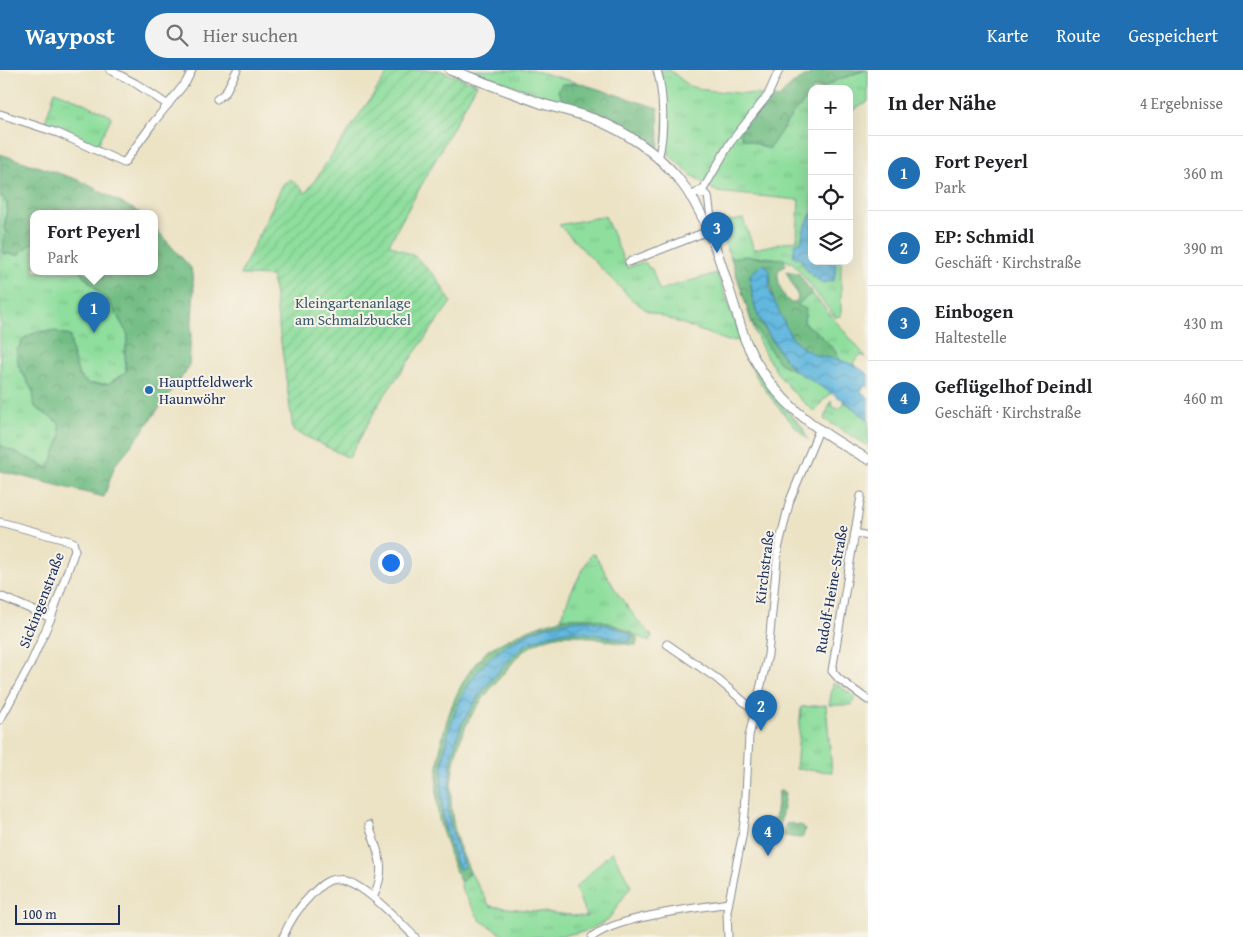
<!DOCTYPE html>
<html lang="de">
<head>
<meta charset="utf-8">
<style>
	body { margin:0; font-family:"Gentium Book Plus",serif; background:#f2f2f2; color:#202124 }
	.controls { position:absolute; right:15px; top:15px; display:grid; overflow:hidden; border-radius:10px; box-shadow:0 5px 20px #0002 }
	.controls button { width:45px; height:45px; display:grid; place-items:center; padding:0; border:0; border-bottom:1px solid #e0e0e0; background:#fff; color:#202124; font:25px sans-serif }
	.scale { position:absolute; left:15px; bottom:12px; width:105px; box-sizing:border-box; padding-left:5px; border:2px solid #1b2f5e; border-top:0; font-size:14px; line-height:18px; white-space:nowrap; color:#1b2f5e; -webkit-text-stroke:4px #f7f3e8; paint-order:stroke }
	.you { position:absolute; left:390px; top:492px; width:18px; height:18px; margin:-12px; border:4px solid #fff; border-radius:50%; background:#1a73e8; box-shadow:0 0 0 8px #1a73e833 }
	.badge { display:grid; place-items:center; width:32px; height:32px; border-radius:50%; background:#1f6fb2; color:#fff; font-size:16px; font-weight:700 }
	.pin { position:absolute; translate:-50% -41px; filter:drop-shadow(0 1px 2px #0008) }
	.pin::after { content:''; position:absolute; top:26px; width:18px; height:15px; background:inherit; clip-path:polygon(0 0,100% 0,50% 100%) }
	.popup { position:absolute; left:30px; top:140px; width:128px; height:65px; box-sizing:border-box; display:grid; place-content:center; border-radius:10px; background:#fff; filter:drop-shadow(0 1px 4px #0005); font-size:16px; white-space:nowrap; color:#757577 }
	.popup b { font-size:19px; color:#202124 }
	.popup::after { content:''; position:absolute; left:50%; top:100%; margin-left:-10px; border:10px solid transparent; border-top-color:#fff }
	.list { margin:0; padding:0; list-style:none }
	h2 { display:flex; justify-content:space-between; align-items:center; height:65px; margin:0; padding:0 20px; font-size:21px }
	h2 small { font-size:16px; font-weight:400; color:#757577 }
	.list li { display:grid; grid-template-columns:32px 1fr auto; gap:15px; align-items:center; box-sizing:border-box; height:75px; padding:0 20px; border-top:1px solid #e0e0e0 }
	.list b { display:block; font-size:19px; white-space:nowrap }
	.list p { margin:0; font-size:16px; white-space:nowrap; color:#757577 }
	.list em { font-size:16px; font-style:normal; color:#757577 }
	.icon { flex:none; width:28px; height:28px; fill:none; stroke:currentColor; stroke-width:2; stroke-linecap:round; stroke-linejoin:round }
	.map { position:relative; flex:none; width:868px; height:867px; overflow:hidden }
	header { display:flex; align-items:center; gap:30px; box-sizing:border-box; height:70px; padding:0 25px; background:#1f6fb2; color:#fff }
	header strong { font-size:24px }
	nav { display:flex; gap:28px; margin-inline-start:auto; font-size:18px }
	.search { width:350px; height:45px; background:#f2f2f2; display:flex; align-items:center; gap:12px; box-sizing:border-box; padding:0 18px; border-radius:28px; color:#757577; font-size:19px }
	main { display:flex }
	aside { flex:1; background:#fff }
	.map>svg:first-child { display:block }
</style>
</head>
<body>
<header>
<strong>Waypost</strong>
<div class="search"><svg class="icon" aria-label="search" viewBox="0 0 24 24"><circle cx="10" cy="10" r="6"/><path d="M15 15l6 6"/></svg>Hier suchen</div>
<nav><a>Karte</a><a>Route</a><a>Gespeichert</a></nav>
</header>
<main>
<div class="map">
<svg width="868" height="867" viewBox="0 0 868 867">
	<defs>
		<pattern id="grass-tufts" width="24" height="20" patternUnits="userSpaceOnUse" patternTransform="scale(1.25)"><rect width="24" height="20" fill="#8ede9d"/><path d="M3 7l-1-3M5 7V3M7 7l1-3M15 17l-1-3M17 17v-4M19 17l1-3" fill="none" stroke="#7abf8a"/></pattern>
		<pattern id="forest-crowns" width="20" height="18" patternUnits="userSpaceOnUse" patternTransform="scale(1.25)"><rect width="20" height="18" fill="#72bd84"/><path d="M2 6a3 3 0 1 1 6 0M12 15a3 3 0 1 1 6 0" fill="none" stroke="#5d9a6f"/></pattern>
		<pattern id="garden-furrows" width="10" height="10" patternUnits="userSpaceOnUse" patternTransform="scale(1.25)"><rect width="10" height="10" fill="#8ede9d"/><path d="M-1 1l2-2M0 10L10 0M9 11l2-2" fill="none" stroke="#7abf8a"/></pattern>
		<pattern id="water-waves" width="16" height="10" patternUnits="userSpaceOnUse" patternTransform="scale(1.25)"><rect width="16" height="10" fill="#62b8df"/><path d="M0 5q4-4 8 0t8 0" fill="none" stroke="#5096b8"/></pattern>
	</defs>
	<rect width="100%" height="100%" fill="#f7f3e8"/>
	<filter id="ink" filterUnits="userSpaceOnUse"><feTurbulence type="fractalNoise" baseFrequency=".02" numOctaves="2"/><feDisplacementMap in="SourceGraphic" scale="10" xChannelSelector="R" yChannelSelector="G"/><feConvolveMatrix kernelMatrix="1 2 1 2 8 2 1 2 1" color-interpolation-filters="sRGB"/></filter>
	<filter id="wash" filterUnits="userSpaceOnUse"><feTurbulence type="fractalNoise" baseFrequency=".0096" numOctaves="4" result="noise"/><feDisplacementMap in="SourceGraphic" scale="20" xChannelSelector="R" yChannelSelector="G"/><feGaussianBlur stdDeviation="1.12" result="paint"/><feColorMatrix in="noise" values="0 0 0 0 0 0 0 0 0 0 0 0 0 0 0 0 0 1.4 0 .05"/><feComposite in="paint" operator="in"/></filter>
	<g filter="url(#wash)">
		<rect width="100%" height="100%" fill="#ece3c5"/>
		<g fill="url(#grass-tufts)" stroke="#54867e">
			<path d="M469,0h64l46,13 -17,1 -4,7 6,12z"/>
			<path d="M660,0h10l19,16 16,4 66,6 -2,53 24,-36 19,-18v166h29v55l-6,1 -42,-54c-19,-7 -42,-8 -62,-5l-15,-35 27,-4 11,30 43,-9 2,-40 -82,-8 -26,-17 -26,-24c-4,-27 3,-55 -5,-81z"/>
			<path d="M865,0h3v32l-19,10v-23h-28l16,-9z"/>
			<path d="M55,21l22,9 35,16 -15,30 -52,-24z"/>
			<path d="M0,126l3,1 4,6 -3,26 14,26 16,-13v30h46l31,33 17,30 -3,17 1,20 -18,12h-19l-10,-8 -7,-23 -2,-17c-20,-7 -27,-7 -46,2l-6,27 15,27 2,15 24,16 2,13 -12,33 -49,-24z"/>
			<path d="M605,146l22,52 16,-6 3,1 2,4 4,2 7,21 58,-17 31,84 29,43 25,27 6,13c-30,-31 -53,-59 -70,-100l-10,1 -80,-30 -17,-12 -72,-74z"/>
			<path d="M812,223l54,64 -6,-2 -7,8 3,3 -16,-6 -7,-12 -16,-16 -10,-6 -3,-5 1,-7 -9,-9z"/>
			<path d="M746,233l6,20 27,40 15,7 38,23 -9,7 -8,12c-37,-30 -58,-64 -69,-109z"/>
			<path d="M831,331l2,6 6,2 5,-5 -1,-3 25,18v27l-44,-27z"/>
			<path d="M591,484l4,1 23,39 20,27 14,15 -3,6 -29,-15 -27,-9h-32l10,-26z"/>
			<path d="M835,613l20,14 -3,8h-23l4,-21z"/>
			<path d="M826,635l6,67 -36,-3 5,-62z"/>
			<path d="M612,781l19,35 -23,34 -21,11 -33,6h-48l-26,-17 -18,-30 -2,-9 4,-1 6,-8 20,34 97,11 -12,-29z"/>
		</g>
		<g fill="url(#forest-crowns)" stroke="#467671" fill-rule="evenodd">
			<path d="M818,0h47l-28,10 -16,9h-9v6l-19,18 -24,36 -27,-11 -2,-6 31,-36 8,2 13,-14z"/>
			<path d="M579,13l79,25 1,37 -2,3 -37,-25 -21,-9 -35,-11 -6,-12 4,-7z"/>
			<path d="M0,84l79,26 63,34h-108v28l-16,13 -15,-1 4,-50 -4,-7 -3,-1z"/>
			<path d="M154,157l37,41 3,21 -5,78 -51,70 -23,28 -11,32 -104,-26v-26l49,23 12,-32 -2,-13 -24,-16 -2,-15 -15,-28 -1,-14 7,-12 15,-7h16l15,5 2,17 7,23 10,8h19l18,-12 -1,-20 3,-17 -17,-30 -31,-33h74z"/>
			<path d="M744,186l40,3 1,6 -7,6c-1,11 4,26 13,32l6,-2 1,-4 -12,-26 12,2 14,20 -15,12 9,4 -2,12 3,5 10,6 16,16 7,12c-7,-1 -16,-2 -23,-4 -29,-10 -48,-54 -47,-83l-20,2c1,7 1,13 2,20 4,27 25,54 42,75l-15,-7 -27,-40 -21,-65z"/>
			<path d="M567,548c8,0 16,-1 24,0 10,1 42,13 47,21l-2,6c-46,-2 -69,-26 -115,8 -16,19 -34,38 -48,60 -23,37 -28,88 -15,130 4,10 8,19 12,29l-6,8 -4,1c-6,-13 -10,-25 -14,-39 -3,-9 -7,-18 -8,-29 -6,-52 9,-125 49,-162 4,-4 11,-6 16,-9 21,-11 41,-20 64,-24zM603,554l28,12 -7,5c-19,-6 -43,-13 -63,-9 -12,2 -26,7 -36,13 -18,11 -55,61 -64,81 -11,25 -14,58 -13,86 1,19 10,37 16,55h-6l-15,-45 -2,-20 2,-45 12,-44 21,-39 43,-36 11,-6 19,-7z"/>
			<path d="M779,721h4l2,2 -6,40 -8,-2v-3l-12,-1 2,-6h6l8,-3z"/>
			<path d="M789,753l14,3 2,3 -2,8 -3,1 -16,-2 2,-12z"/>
		</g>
		<path fill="url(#garden-furrows)" stroke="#54867e" d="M390,0h49l38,14 -88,160 27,13 20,20 15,25 -70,98 -32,58 -56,-28 -21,-154 -32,-1 43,-91 8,-5 15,14z"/>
		<g fill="url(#water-waves)" stroke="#3e749e">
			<path d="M812,142v49h22l2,5 -2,14 -11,3c-11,-7 -18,-13 -23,-25l-7,-2 2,-12 7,-3 1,-10z"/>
			<path d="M761,195h5l4,8 -1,13 2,8 19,41 11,12 16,9 23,4 16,6 12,8v14l-2,-2 -3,1 -2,5 7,5v22l-25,-19 -49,-30 -14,-18 -22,-36 -6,-20 -2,-21z"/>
			<path d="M585,550c16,3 33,7 47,16l-2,5h-6l-12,-4 -38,-6 -13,1 -15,4 -23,10 -20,20 -24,29 -18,30 -9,29 -2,19 -2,39 3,17 13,38 -5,2c-4,-7 -6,-17 -9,-25 -19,-55 -6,-139 36,-182 26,-26 63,-41 99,-42z"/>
		</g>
	</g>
	<g filter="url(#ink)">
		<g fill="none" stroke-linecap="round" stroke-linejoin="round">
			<g stroke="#848992" stroke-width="9">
				<g id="minor">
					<path d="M110,0l25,13 33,22"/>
					<path d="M657,0c7,23 8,65 1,89"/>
					<path d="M217,29l8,-6 12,-23"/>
					<path d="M0,44l58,19 66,30 29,-40 33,-41 6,-12"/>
					<path d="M698,123l7,1 3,2 3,22 -6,6"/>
					<path d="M690,127l14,-9 26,-45 38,-48 11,-25"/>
					<path d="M629,192l79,-31"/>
					<path d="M861,426l-29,175 7,8 29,21"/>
					<path d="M0,452l73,20 2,8 -24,68 -21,47 -30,55"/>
					<path d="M855,463l13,3"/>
					<path d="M0,526l51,22"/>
					<path d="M667,574l49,34 39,33"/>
					<path d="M369,755c9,30 19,42 4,72"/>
					<path d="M283,867c6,-15 16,-30 28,-42 7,-7 14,-15 25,-16 24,-1 62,42 79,58"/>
					<path d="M592,867c27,-21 101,-28 136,-34"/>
					<path d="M728,867l-1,-26 15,-74 3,-23 4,-78 19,-81 10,-106 12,-49 29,-70"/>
				</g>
			</g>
			<g stroke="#848992" stroke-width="11">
				<path id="tertiary" d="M450,0c31,11 62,23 93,34 17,5 34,9 51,15 31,12 62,33 83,58 31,37 44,87 58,131 4,12 7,25 12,36 25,56 69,87 121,115"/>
			</g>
			<use href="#minor" stroke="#fff" stroke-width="7"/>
			<use href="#tertiary" stroke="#fff" stroke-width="9"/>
		</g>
	</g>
	<circle fill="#1f6fb2" stroke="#f7f3e8" stroke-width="2" cx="149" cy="320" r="5"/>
	<g text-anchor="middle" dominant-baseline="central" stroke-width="4" stroke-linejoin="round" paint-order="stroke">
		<g font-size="15" fill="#385b6e" stroke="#f7f3e8">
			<text x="353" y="232">Kleingartenanlage<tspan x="353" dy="17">am Schmalzbuckel</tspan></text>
		</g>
		<g font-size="15" fill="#1b2f5e" stroke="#f7f3e8" text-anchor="start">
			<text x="159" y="311">Hauptfeldwerk<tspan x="159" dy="17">Haunwöhr</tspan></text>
		</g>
		<g font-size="15" fill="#1b2f5e" stroke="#f7f3e8">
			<text transform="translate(764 497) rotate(-83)">Kirchstraße</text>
			<text transform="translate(831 519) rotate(-80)">Rudolf-Heine-Straße</text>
			<text transform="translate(41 530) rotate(-69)">Sickingenstraße</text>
		</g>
	</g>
</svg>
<div class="controls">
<button>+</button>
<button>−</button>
<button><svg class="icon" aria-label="locate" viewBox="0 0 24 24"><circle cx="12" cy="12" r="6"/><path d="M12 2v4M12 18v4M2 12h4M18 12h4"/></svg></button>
<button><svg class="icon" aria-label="layers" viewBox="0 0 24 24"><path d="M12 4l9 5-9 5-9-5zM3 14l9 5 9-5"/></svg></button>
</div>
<div class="scale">100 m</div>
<div class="you"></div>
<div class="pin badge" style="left:94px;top:263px">1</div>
<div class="popup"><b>Fort Peyerl</b>Park</div>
<div class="pin badge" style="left:761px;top:661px">2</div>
<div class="pin badge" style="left:717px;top:183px">3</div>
<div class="pin badge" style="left:768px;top:786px">4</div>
</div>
<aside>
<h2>In der Nähe<small>4 Ergebnisse</small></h2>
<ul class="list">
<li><span class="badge">1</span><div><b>Fort Peyerl</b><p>Park</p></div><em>360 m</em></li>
<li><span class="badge">2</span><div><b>EP: Schmidl</b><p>Geschäft · Kirchstraße</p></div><em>390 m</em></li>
<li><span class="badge">3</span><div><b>Einbogen</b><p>Haltestelle</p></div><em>430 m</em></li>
<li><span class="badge">4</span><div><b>Geflügelhof Deindl</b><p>Geschäft · Kirchstraße</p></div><em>460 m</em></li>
</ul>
</aside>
</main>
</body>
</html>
